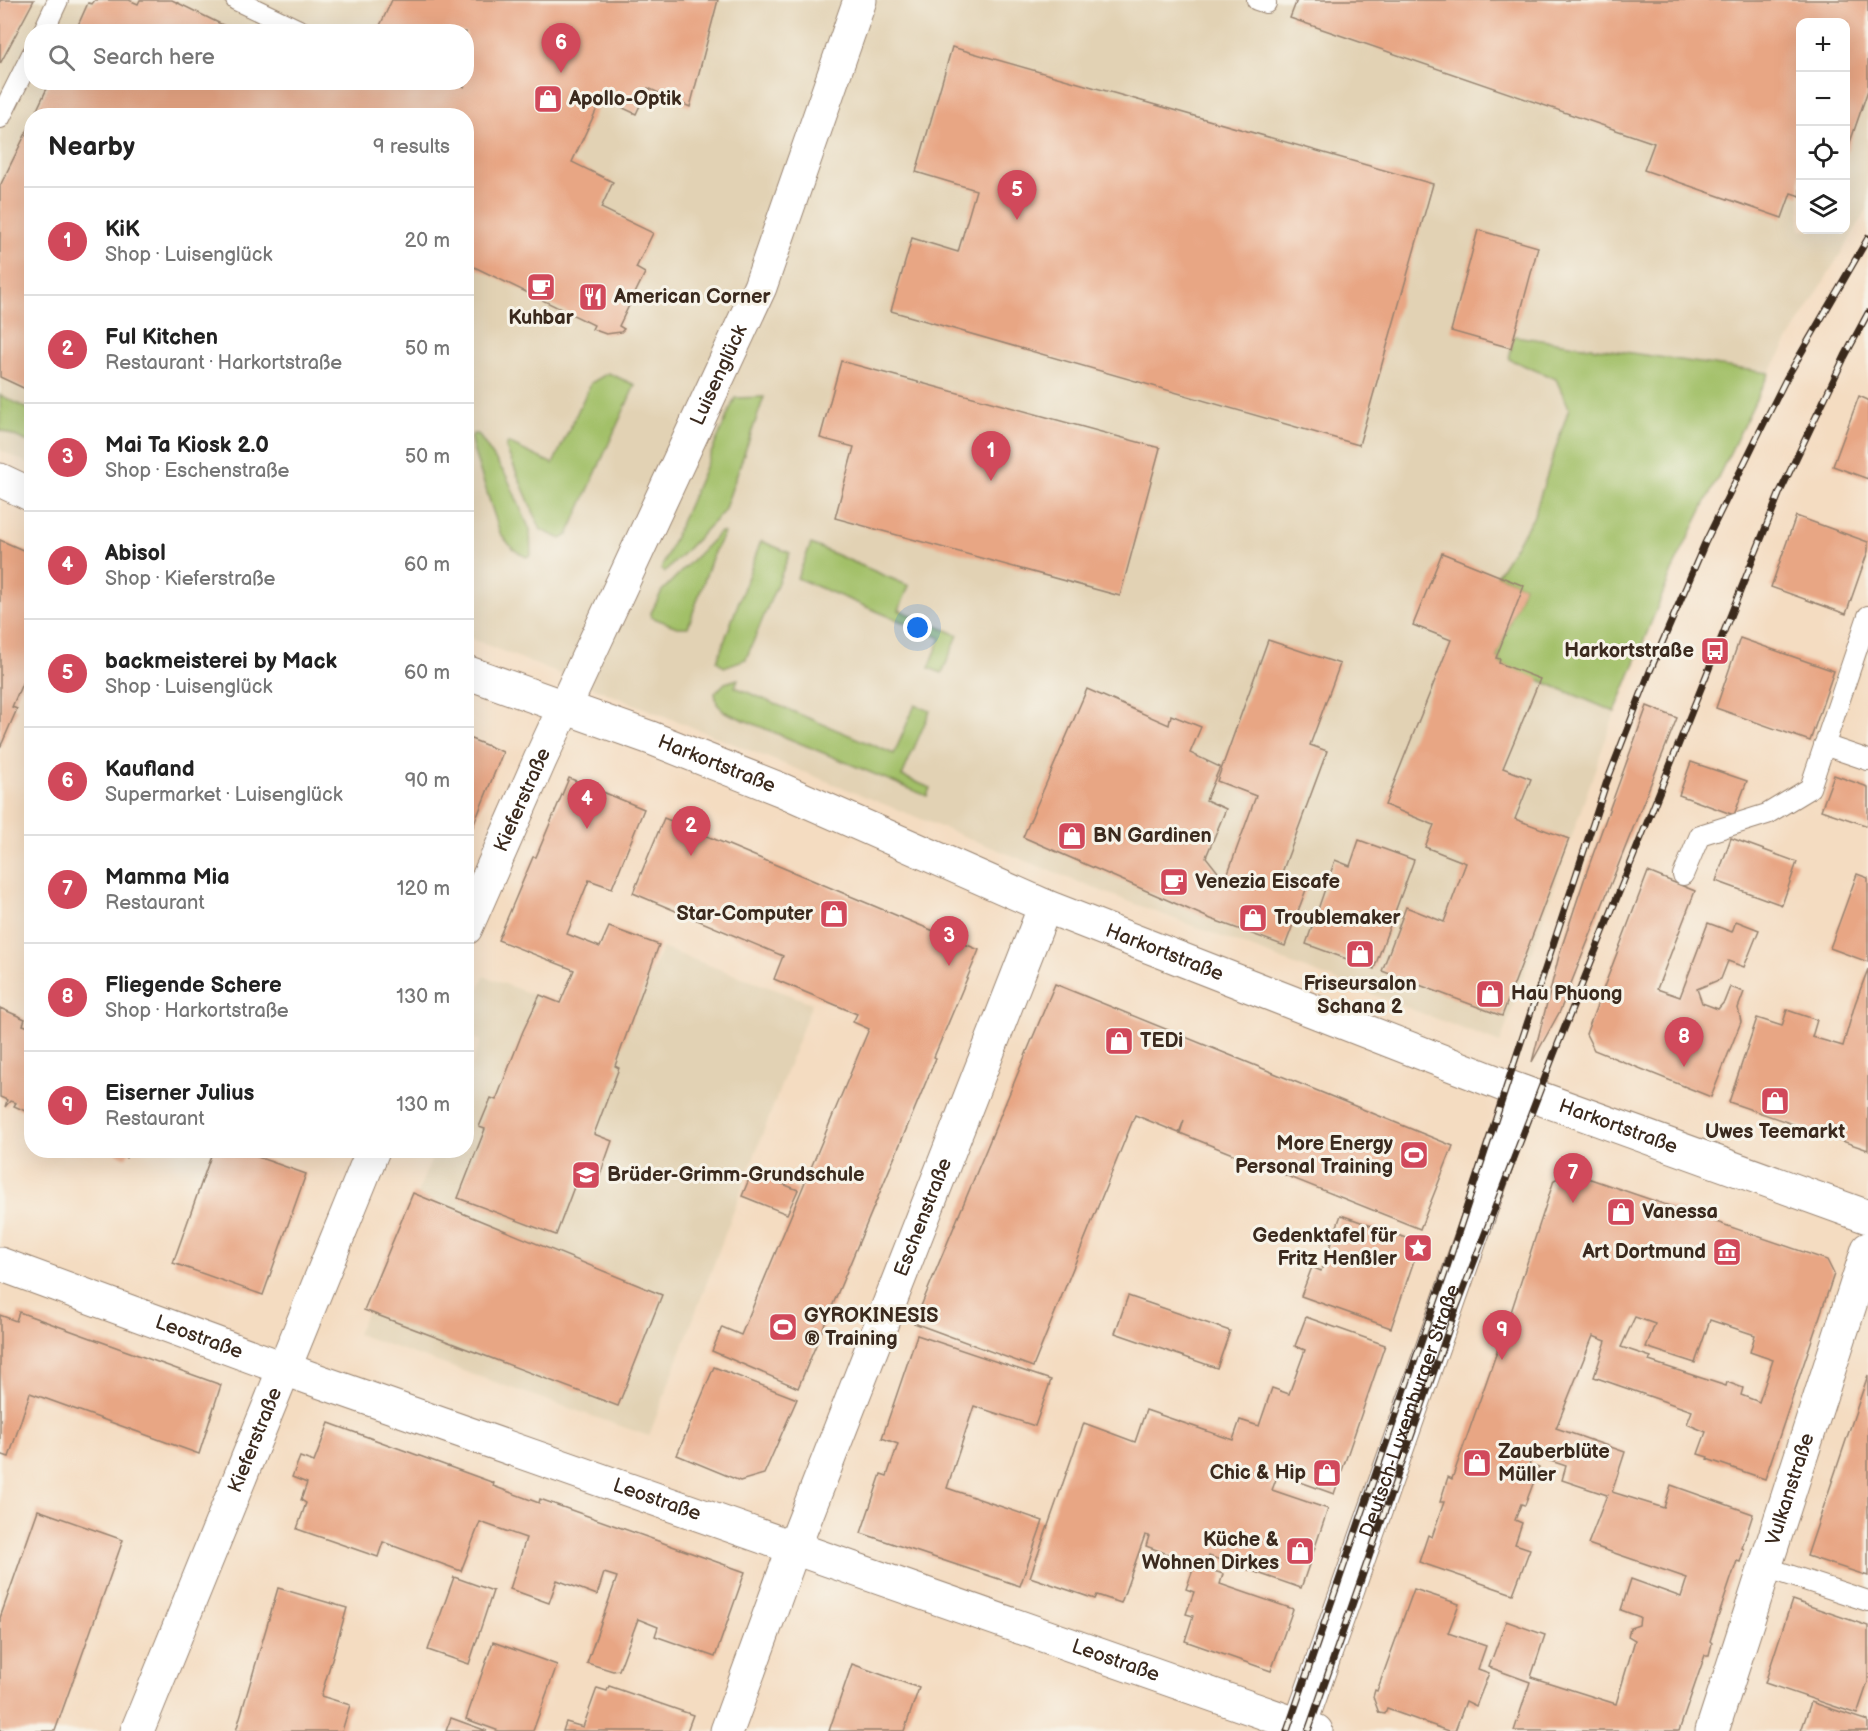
<!DOCTYPE html>
<html lang="en">
<head>
<meta charset="utf-8">
<style>
	body { margin:0; font-family:"Balsamiq Sans",sans-serif; background:#f6f6f6; color:#222 }
	.controls { position:absolute; right:18px; top:18px; display:grid; overflow:hidden; border-radius:12px; box-shadow:0 6px 24px #0002 }
	.controls button { width:54px; height:54px; display:grid; place-items:center; padding:0; border:0; border-bottom:2px solid #e0e0e0; background:#fff; color:#222; font:30px sans-serif }
	.you { position:absolute; left:918px; top:628px; width:21px; height:21px; margin:-15px; border:4px solid #fff; border-radius:50%; background:#1a73e8; box-shadow:0 0 0 9px #1a73e833 }
	.badge { display:grid; place-items:center; width:39px; height:39px; border-radius:50%; background:#d1495b; color:#fff; font-size:20px; font-weight:700 }
	.pin { position:absolute; translate:-50% -50px; filter:drop-shadow(0 2px 3px #0008) }
	.pin::after { content:''; position:absolute; top:32px; width:21px; height:18px; background:inherit; clip-path:polygon(0 0,100% 0,50% 100%) }
	.list { margin:0; padding:0; list-style:none }
	h2 { display:flex; justify-content:space-between; align-items:center; height:78px; margin:0; padding:0 24px; font-size:26px }
	h2 small { font-size:20px; font-weight:400; color:#767676 }
	.list li { display:grid; grid-template-columns:39px 1fr auto; gap:18px; align-items:center; box-sizing:border-box; height:108px; padding:0 24px; border-top:2px solid #e0e0e0 }
	.list b { display:block; font-size:22px; white-space:nowrap }
	.list p { margin:0; font-size:20px; white-space:nowrap; color:#767676 }
	.list em { font-size:20px; font-style:normal; color:#767676 }
	.icon { flex:none; width:33px; height:33px; fill:none; stroke:currentColor; stroke-width:2; stroke-linecap:round; stroke-linejoin:round }
	.map { position:relative; flex:none; width:1868px; height:1731px; overflow:hidden }
	.search { position:absolute; background:#fff; box-shadow:0 6px 24px #0002; left:24px; top:24px; width:450px; height:66px; display:flex; align-items:center; gap:15px; box-sizing:border-box; padding:0 21px; border-radius:24px; color:#767676; font-size:22px }
	.panel { position:absolute; background:#fff; box-shadow:0 6px 24px #0002; left:24px; top:108px; width:450px; height:1050px; border-radius:24px }
	.map>svg:first-child { display:block }
</style>
</head>
<body>
<div class="map">
<svg width="1868" height="1731" viewBox="0 0 1868 1731">
	<rect width="100%" height="100%" fill="#f7f3e8"/>
	<filter id="ink" filterUnits="userSpaceOnUse"><feTurbulence type="fractalNoise" baseFrequency=".0167" numOctaves="2"/><feDisplacementMap in="SourceGraphic" scale="12" xChannelSelector="R" yChannelSelector="G"/><feConvolveMatrix kernelMatrix="1 2 1 2 8 2 1 2 1" color-interpolation-filters="sRGB"/></filter>
	<filter id="wash" filterUnits="userSpaceOnUse"><feTurbulence type="fractalNoise" baseFrequency=".008" numOctaves="4" result="noise"/><feDisplacementMap in="SourceGraphic" scale="24" xChannelSelector="R" yChannelSelector="G"/><feGaussianBlur stdDeviation="1.35" result="paint"/><feColorMatrix in="noise" values="0 0 0 0 0 0 0 0 0 0 0 0 0 0 0 0 0 1.4 0 .05"/><feComposite in="paint" operator="in"/></filter>
	<g filter="url(#wash)">
		<rect width="100%" height="100%" fill="#f4dcc1"/>
		<g fill="#e2d2b4" fill-rule="evenodd">
			<path d="M0,0h1868v208l-99,165 -97,198 -57,141 -115,331 -412,-157 -621,-249 -1,-521h-434l-1,349 -31,-15zM1800,22h46v208h-46zM32,32h434v50h-434z"/>
			<path d="M662,948l150,55 -163,433 -292,-102 78,-183 31,-1 1,-75 14,-34 -14,-7v-18l17,-40 140,54z"/>
		</g>
		<g fill="#a2c068" stroke="#6e7543" stroke-width="1.5">
			<path d="M1514,336l255,37 -97,198 -57,141 -116,-49 1,-4 -4,-1 28,-72 -27,-11 36,-57 36,-110 -13,-29 -47,-20z"/>
			<path d="M608,373l27,12 -67,150 -7,4 -20,-9 -35,-82 2,-5 45,21 38,-81z"/>
			<path d="M0,395l30,15 1,-2v35l-31,-13z"/>
			<path d="M764,397l-40,114 -59,61 -4,-3 74,-171z"/>
			<path d="M473,434h5l29,43 23,53 1,25 -5,2 -13,-8 -13,-16 -27,-84 -2,-10z"/>
			<path d="M720,532l4,1 -10,19 -26,75h-11l-26,-10v-4l11,-22z"/>
			<path d="M761,541l29,12 -44,106 -22,8 -7,-6z"/>
			<path d="M811,544l98,42 -10,24 59,25 -16,38 -13,-5 12,-30 -144,-60z"/>
			<path d="M738,679l-3,8 159,67 21,-49 15,6 -28,65 28,12 -3,8 -202,-84 -8,-8 -2,-11 10,-10z"/>
		</g>
		<g id="blocks">
			<g fill="#e8a684" fill-rule="evenodd">
				<path d="M0,0h34l-34,64z"/>
				<path d="M95,0h34l9,4 2,-4h32l65,32h-162l13,-29 4,1z"/>
				<path d="M392,0h326l-28,107 -42,-19 -12,26 -34,-16 -30,64 41,20 -12,26 52,25 -17,35 9,5 -26,53 5,3 -3,3 -15,2 -14,-5 2,-4 -128,-62v-147h-432l16,-34h291l9,5 2,-5h103l10,5 -7,-5h8v-50h-89z"/>
				<path d="M1297,0h571v90l-22,64v-132h-46v174l-9,-3 -9,25 -138,-48 10,-27 -364,-125z"/>
				<path d="M952,47l481,137 -74,261 -468,-134 21,-73 46,14 18,-62 -60,-18z"/>
				<path d="M32,121v271l-32,-15v-191z"/>
				<path d="M1478,230l60,17 -27,101 -60,-17z"/>
				<path d="M841,361l319,87 -40,148 -285,-78 19,-71 -34,-9z"/>
				<path d="M1859,396l9,4v79l-35,-13z"/>
				<path d="M1796,516l72,26v9l-22,63 -75,-27z"/>
				<path d="M0,540l32,14v106l-20,47 5,2 -17,39z"/>
				<path d="M1442,553l82,33 -28,72 4,1 -1,4 41,16 -37,89 28,11 -16,40 54,20 -67,177 -120,-45 24,-64 38,15 22,-59 -41,-16 9,-22 -49,-20 66,-165 -38,-15z"/>
				<path d="M1740,638l94,33 -24,70 -94,-33z"/>
				<path d="M1268,640l72,24 -30,81 17,6 -47,127 27,9 -22,59 -74,-27 -188,-82 64,-148 82,36 2,-10 30,12 -11,26 30,14 -14,33 20,9 -20,48 19,24 31,-85 -39,-15z"/>
				<path d="M1647,706l30,12 -117,293 -28,51 28,-110 27,-81z"/>
				<path d="M466,737l37,15 -36,89h-1z"/>
				<path d="M1691,762l56,19 -13,34 -55,-20z"/>
				<path d="M1834,775l34,12v39l-47,-16z"/>
				<path d="M569,778l75,31 -32,79 -23,-8 -22,54 33,13 9,-20 50,18 -44,121 4,2 -25,66 18,7 -13,37 -19,-7 -24,64 -98,-37 27,-69 -6,-2 12,-29 5,2 27,-69 17,-36 20,8 14,-33 -76,-30 35,-83h3z"/>
				<path d="M664,818l315,132 -45,107 2,1 -138,330 -86,-37 10,-24 19,8 128,-306 -16,-7 4,-8 -83,-35 9,-23 -150,-63z"/>
				<path d="M1731,838l66,24 -15,43 -66,-24z"/>
				<path d="M1359,840l55,20 -40,109 -68,-25 29,-84 15,6z"/>
				<path d="M1648,872l47,19 -38,98 23,8 28,-74 24,9 4,-11 23,9 -15,37 -16,-6 -7,18 -24,10 5,14 16,6 6,-7 6,-15 14,5 -6,16 3,14 -30,75 -117,-47 -8,-16z"/>
				<path d="M1857,874l11,4v84l-38,-14z"/>
				<path d="M1868,969v181l-139,-48 28,-84 25,8 5,-16 30,10 -5,17 31,9 12,-42z"/>
				<path d="M1055,984l398,162 -33,83 -240,-96 4,-13 -5,13 -44,-18 -102,252 -119,-44z"/>
				<path d="M0,1008l25,11 -2,6 9,3v86l-18,-8 2,-3 -6,-2 -5,6 2,-7 -7,-3z"/>
				<path d="M111,1150h19l-4,8z"/>
				<path d="M213,1150h25l68,24 -43,121 -90,-32z"/>
				<path d="M752,1172l46,18 -11,24 -45,-18z"/>
				<path d="M1570,1172l257,88 7,14 -69,205 -58,-20 1,-2 -10,-3 8,-22 -19,-8 5,-13 -98,-34 12,-36 -13,-5 -37,92 69,24 -13,40 52,16 7,-23 82,29 -11,34 2,1 -4,13 -3,-1 -27,80 2,2 -3,12h-4l-26,76h-165l16,-49 -41,-15 17,-46 39,14 -14,42 85,27 19,-64 -7,-4 2,-8 9,-3 1,-8 -19,-7 10,-31 50,18 6,-19 -99,-34 19,-49 -45,-15 4,-14 -33,-11 -4,10 10,3 -14,37 -4,-1 -6,16 7,3 -7,21 15,5 -17,45 -94,-32 9,-27 4,2 12,-35h-4l8,-25 4,2 60,-170 42,-129zM1635,1317l20,7 -9,23 49,16 15,-43 45,15 -5,17 23,8 -14,42 -18,-7 2,-7 -16,-6 -1,4 -77,-25 2,-4 -30,-10z"/>
				<path d="M413,1193l249,102 -44,111 -254,-96z"/>
				<path d="M1341,1215l79,28 -29,85 -90,-32 11,-29 9,4z"/>
				<path d="M1128,1296l102,35 -13,37 -102,-35z"/>
				<path d="M19,1312l202,73 -22,69 -169,-61 -21,64 -9,-3v-139l16,6z"/>
				<path d="M1306,1317l79,28 -51,149 -56,-20 -6,16 56,19 -27,79 -92,-32 -4,12 18,6 -3,10 73,25 -22,62 -86,-30 8,-25 -7,-2 8,-22 -8,-3 9,-25 -49,-18 3,-10 -4,-1 -24,68 -24,-8 -2,4 -65,-22 54,-154 51,19 11,-32 87,30 7,-20 19,6 13,-38 17,6 16,-44 -10,-4z"/>
				<path d="M917,1335l134,45 -16,46 -61,-20 -27,82 96,33 -23,65 -159,-53 20,-59 6,2 11,-32 -16,-6z"/>
				<path d="M714,1367l83,32 -33,75 -24,7 -63,-26z"/>
				<path d="M1868,1375v201l-61,-20z"/>
				<path d="M329,1423l165,60 -1,3 46,17 1,-4 205,73 -30,85 -60,-21 3,-9 -20,-8 -19,51 -6,1 -26,-8 30,-86 -13,-4 -7,22 -40,-15 -8,23 -39,-14 16,-51 -46,-16 -19,49 -78,-29 -5,15 -81,-28 9,-26 -5,-3 6,-17 -15,-6 8,-20 14,5z"/>
				<path d="M38,1510l85,30 -68,191h-55v-113z"/>
				<path d="M454,1577l39,14 -24,73 -41,-14z"/>
				<path d="M278,1588l69,20 -26,88 29,9 -8,26h-106z"/>
				<path d="M1414,1589l45,15 -11,29 38,13 -8,23 11,4 -13,33 -10,-5 -11,30h-6l-62,-22 -2,5 -6,-1 -6,-16 2,-7 2,1z"/>
				<path d="M1792,1600l76,26v56l-11,32 -92,-31z"/>
				<path d="M493,1642l64,23 -24,66h-34l-33,-12z"/>
				<path d="M852,1664l67,24 -15,43h-75z"/>
				<path d="M609,1686l84,29 -6,16h-124l3,-9 17,5 14,-39 10,3z"/>
				<path d="M1811,1702l57,19v10h-67z"/>
				<path d="M451,1718l36,13h-41z"/>
			</g>
		</g>
	</g>
	<g filter="url(#ink)">
		<use href="#blocks" fill-opacity="0" stroke="#988370" stroke-width="1.5"/>
		<g fill="none" stroke-linecap="round" stroke-linejoin="round">
			<g stroke="#988370" stroke-width="22">
				<g id="lane">
					<path d="M236,0l67,32"/>
					<path d="M1257,0l9,3"/>
					<path d="M43,32l15,-32"/>
					<path d="M0,118l32,-64"/>
					<path d="M1824,745l44,15"/>
					<path d="M1683,875l17,-40 67,-21 43,-26 58,-172"/>
					<path d="M1765,1567l103,34"/>
				</g>
			</g>
			<g stroke="#988370" stroke-width="35">
				<g id="street">
					<path d="M0,480l32,15"/>
					<path id="s1" d="M466,672l185,66 131,52 263,116 461,180 362,131"/>
					<path id="s2" d="M466,928l74,-168 220,-473 100,-287"/>
					<path id="s3" d="M0,1264l310,114 1006,353"/>
					<path id="s4" d="M137,1731l236,-581"/>
					<path id="s5" d="M727,1731l67,-184 251,-641"/>
					<path id="s6" d="M1298,1731l224,-639"/>
					<path id="s7" d="M1712,1731l156,-482"/>
				</g>
			</g>
			<use href="#lane" stroke="#fff" stroke-width="20"/>
			<use href="#street" stroke="#fff" stroke-width="33"/>
			<g stroke="#3b2a1e" stroke-width="7">
				<g id="rail">
					<path d="M1287,1731l158,-458 161,-489 44,-113 55,-128 53,-108 28,-56 82,-141"/>
					<path d="M1308,1731l146,-417 100,-260 226,-562 65,-136 23,-43"/>
				</g>
			</g>
			<use href="#rail" stroke="#f7f3e8" stroke-width="4.5" stroke-dasharray="14" stroke-linecap="butt"/>
		</g>
	</g>
	<defs>
		<g id="shop-square" transform="scale(1.5)"><rect x="-9" y="-9" width="18" height="18" rx="4" fill="#d1495b" stroke="#f7f3e8"/><path d="M-5-2.5h2.3a2.7 3.5 0 0 1 5.4 0H5L5.5 6h-11ZM-1.5-2.5h3a1.5 2.3 0 0 0-3 0Z" fill="#fff"/></g>
		<g id="cafe-square" transform="scale(1.5)"><rect x="-9" y="-9" width="18" height="18" rx="4" fill="#d1495b" stroke="#f7f3e8"/><path d="M-5.5-4.5H6V0H3Q3 3.5 0 3.5H-2.5Q-5.5 3.5-5.5 0ZM3-3.2v2h1.7v-2ZM-6 4.5H4V6H-6Z" fill="#fff"/></g>
		<g id="restaurant-square" transform="scale(1.5)"><rect x="-9" y="-9" width="18" height="18" rx="4" fill="#d1495b" stroke="#f7f3e8"/><path d="M-5-6h1v4h1v-4h1v4h1v-4h1v5L-1.5 .5V6h-2V.5L-5-1ZM5-6V6H3V1.5H1.5Q1.5-4 5-6Z" fill="#fff"/></g>
		<g id="bus-square" transform="scale(1.5)"><rect x="-9" y="-9" width="18" height="18" rx="4" fill="#d1495b" stroke="#f7f3e8"/><path d="M-5-6H5V4H4V6H2V4H-2V6H-4V4H-5ZM-3.5-4V0h7V-4ZM-3.5 1.2v1.5H-2V1.2ZM2 1.2v1.5H3.5V1.2Z" fill="#fff"/></g>
		<g id="stadium-square" transform="scale(1.5)"><rect x="-9" y="-9" width="18" height="18" rx="4" fill="#d1495b" stroke="#f7f3e8"/><path d="M0-5a6.5 5 0 1 0 0 10a6.5 5 0 1 0 0-10ZM-3.5-1.8h7v3.6h-7Z" fill="#fff"/></g>
		<g id="school-square" transform="scale(1.5)"><rect x="-9" y="-9" width="18" height="18" rx="4" fill="#d1495b" stroke="#f7f3e8"/><path d="M0-5L7-2L0 1L-7-2ZM-4 1L0 2.5L4 1V4Q0 6-4 4Z" fill="#fff"/></g>
		<g id="sight-square" transform="scale(1.5)"><rect x="-9" y="-9" width="18" height="18" rx="4" fill="#d1495b" stroke="#f7f3e8"/><path d="M0-6L1.8-2.2L6-1.7L2.9 1.2L3.7 5.4L0 3.3L-3.7 5.4L-2.9 1.2L-6-1.7L-1.8-2.2Z" fill="#fff"/></g>
		<g id="museum-square" transform="scale(1.5)"><rect x="-9" y="-9" width="18" height="18" rx="4" fill="#d1495b" stroke="#f7f3e8"/><path d="M0-6L6-3V-2H-6V-3ZM-5-1h2V3h-2ZM-1-1h2V3h-2ZM3-1h2V3H3ZM-6 4H6V6H-6Z" fill="#fff"/></g>
	</defs>
	<g fill-rule="evenodd">
		<use href="#shop-square" x="548" y="99"/>
		<use href="#cafe-square" x="541" y="287"/>
		<use href="#restaurant-square" x="593" y="297"/>
		<use href="#bus-square" x="1715" y="651"/>
		<use href="#shop-square" x="1072" y="836"/>
		<use href="#cafe-square" x="1174" y="882"/>
		<use href="#shop-square" x="834" y="914"/>
		<use href="#shop-square" x="1253" y="918"/>
		<use href="#shop-square" x="1360" y="954"/>
		<use href="#shop-square" x="1490" y="994"/>
		<use href="#shop-square" x="1119" y="1041"/>
		<use href="#shop-square" x="1775" y="1101"/>
		<use href="#stadium-square" x="1414" y="1155"/>
		<use href="#school-square" x="586" y="1175"/>
		<use href="#shop-square" x="1621" y="1212"/>
		<use href="#sight-square" x="1418" y="1248"/>
		<use href="#museum-square" x="1727" y="1252"/>
		<use href="#stadium-square" x="783" y="1327"/>
		<use href="#shop-square" x="1477" y="1463"/>
		<use href="#shop-square" x="1327" y="1473"/>
		<use href="#shop-square" x="1300" y="1551"/>
	</g>
	<g text-anchor="middle" dominant-baseline="central" stroke-width="6" stroke-linejoin="round" paint-order="stroke">
		<g font-size="20" font-weight="bold" fill="#3b2a1e" stroke="#f7f3e8" text-anchor="start">
			<text x="569" y="99">Apollo-Optik</text>
			<text x="614" y="297">American Corner</text>
			<text x="541" y="318" text-anchor="middle">Kuhbar</text>
			<text x="1694" y="651" text-anchor="end">Harkortstraße</text>
			<text x="1093" y="836">BN Gardinen</text>
			<text x="1195" y="882">Venezia Eiscafe</text>
			<text x="813" y="914" text-anchor="end">Star-Computer</text>
			<text x="1274" y="918">Troublemaker</text>
			<text x="1360" y="984" text-anchor="middle">Friseursalon<tspan x="1360" dy="23">Schana 2</tspan></text>
			<text x="1511" y="994">Hau Phuong</text>
			<text x="1140" y="1041">TEDi</text>
			<text x="1775" y="1132" text-anchor="middle">Uwes Teemarkt</text>
			<text x="1393" y="1144" text-anchor="end">More Energy<tspan x="1393" dy="23">Personal Training</tspan></text>
			<text x="607" y="1175">Brüder-Grimm-Grundschule</text>
			<text x="1642" y="1212">Vanessa</text>
			<text x="1397" y="1236" text-anchor="end">Gedenktafel für<tspan x="1397" dy="23">Fritz Henßler</tspan></text>
			<text x="1706" y="1252" text-anchor="end">Art Dortmund</text>
			<text x="804" y="1316">GYROKINESIS<tspan x="804" dy="23">® Training</tspan></text>
			<text x="1498" y="1452">Zauberblüte<tspan x="1498" dy="23">Müller</tspan></text>
			<text x="1306" y="1473" text-anchor="end">Chic &amp; Hip</text>
			<text x="1279" y="1540" text-anchor="end">Küche &amp;<tspan x="1279" dy="23">Wohnen Dirkes</tspan></text>
		</g>
		<g font-size="20" fill="#3b2a1e" stroke="#f7f3e8">
			<text stroke="none"><textPath href="#s2" startOffset="608">Luisenglück</textPath></text>
			<text stroke="none"><textPath href="#s1" startOffset="267">Harkortstraße</textPath></text>
			<text stroke="none"><textPath href="#s2" startOffset="140">Kieferstraße</textPath></text>
			<text stroke="none"><textPath href="#s1" startOffset="753">Harkortstraße</textPath></text>
			<text stroke="none"><textPath href="#s1" startOffset="1239">Harkortstraße</textPath></text>
			<text stroke="none"><textPath href="#s5" startOffset="550">Eschenstraße</textPath></text>
			<text stroke="none"><textPath href="#s3" startOffset="212">Leostraße</textPath></text>
			<text stroke="none"><textPath href="#s6" startOffset="339">Deutsch-Luxemburger Straße</textPath></text>
			<text stroke="none"><textPath href="#s4" startOffset="314">Kieferstraße</textPath></text>
			<text stroke="none"><textPath href="#s7" startOffset="254">Vulkanstraße</textPath></text>
			<text stroke="none"><textPath href="#s3" startOffset="698">Leostraße</textPath></text>
			<text stroke="none"><textPath href="#s3" startOffset="1184">Leostraße</textPath></text>
		</g>
	</g>
</svg>
<div class="controls">
<button>+</button>
<button>−</button>
<button><svg class="icon" aria-label="locate" viewBox="0 0 24 24"><circle cx="12" cy="12" r="6"/><path d="M12 2v4M12 18v4M2 12h4M18 12h4"/></svg></button>
<button><svg class="icon" aria-label="layers" viewBox="0 0 24 24"><path d="M12 4l9 5-9 5-9-5zM3 14l9 5 9-5"/></svg></button>
</div>
<div class="you"></div>
<div class="pin badge" style="left:991px;top:481px">1</div>
<div class="pin badge" style="left:691px;top:856px">2</div>
<div class="pin badge" style="left:949px;top:966px">3</div>
<div class="pin badge" style="left:587px;top:829px">4</div>
<div class="pin badge" style="left:1017px;top:220px">5</div>
<div class="pin badge" style="left:561px;top:73px">6</div>
<div class="pin badge" style="left:1573px;top:1203px">7</div>
<div class="pin badge" style="left:1684px;top:1067px">8</div>
<div class="pin badge" style="left:1502px;top:1360px">9</div>
<div class="search"><svg class="icon" aria-label="search" viewBox="0 0 24 24"><circle cx="10" cy="10" r="6"/><path d="M15 15l6 6"/></svg>Search here</div>
<section class="panel">
<h2>Nearby<small>9 results</small></h2>
<ul class="list">
<li><span class="badge">1</span><div><b>KiK</b><p>Shop · Luisenglück</p></div><em>20 m</em></li>
<li><span class="badge">2</span><div><b>Ful Kitchen</b><p>Restaurant · Harkortstraße</p></div><em>50 m</em></li>
<li><span class="badge">3</span><div><b>Mai Ta Kiosk 2.0</b><p>Shop · Eschenstraße</p></div><em>50 m</em></li>
<li><span class="badge">4</span><div><b>Abisol</b><p>Shop · Kieferstraße</p></div><em>60 m</em></li>
<li><span class="badge">5</span><div><b>backmeisterei by Mack</b><p>Shop · Luisenglück</p></div><em>60 m</em></li>
<li><span class="badge">6</span><div><b>Kaufland</b><p>Supermarket · Luisenglück</p></div><em>90 m</em></li>
<li><span class="badge">7</span><div><b>Mamma Mia</b><p>Restaurant</p></div><em>120 m</em></li>
<li><span class="badge">8</span><div><b>Fliegende Schere</b><p>Shop · Harkortstraße</p></div><em>130 m</em></li>
<li><span class="badge">9</span><div><b>Eiserner Julius</b><p>Restaurant</p></div><em>130 m</em></li>
</ul>
</section>
</div>
</body>
</html>
